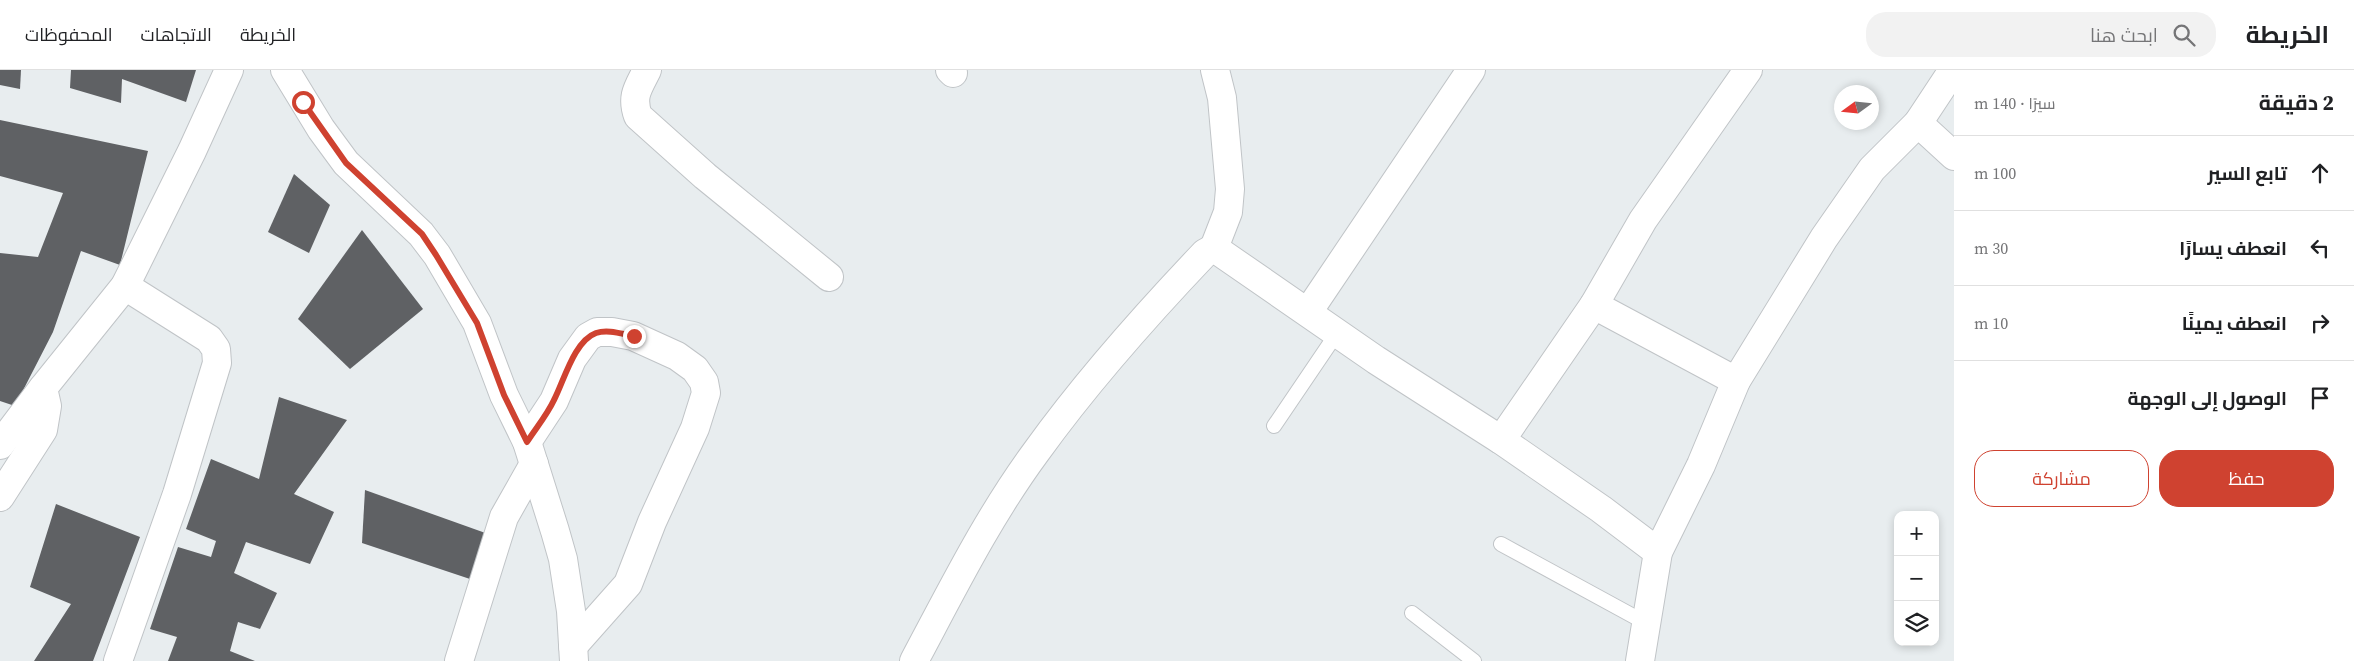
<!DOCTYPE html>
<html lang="ar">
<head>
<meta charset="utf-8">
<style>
	body { margin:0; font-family:"Source Serif 4",Cairo,serif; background:#f2f2f2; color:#202124; direction:rtl }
	.controls { position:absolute; right:15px; bottom:15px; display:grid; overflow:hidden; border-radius:10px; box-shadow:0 2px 8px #0003 }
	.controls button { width:45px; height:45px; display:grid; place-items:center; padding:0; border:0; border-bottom:1px solid #e0e0e0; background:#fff; color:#202124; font:25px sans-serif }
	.compass { position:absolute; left:1834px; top:15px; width:45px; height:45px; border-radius:50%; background:#fff; box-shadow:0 2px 8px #0003; rotate:255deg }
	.stop { position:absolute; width:15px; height:15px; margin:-11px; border:4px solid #cf4230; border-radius:50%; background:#fff }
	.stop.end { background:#cf4230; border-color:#fff; box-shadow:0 1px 5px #0008 }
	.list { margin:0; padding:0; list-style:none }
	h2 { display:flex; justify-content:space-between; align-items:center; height:65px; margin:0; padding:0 20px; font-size:21px }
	h2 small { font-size:16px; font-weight:400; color:#757577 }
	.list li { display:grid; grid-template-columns:32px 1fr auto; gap:15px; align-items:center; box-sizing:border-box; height:75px; padding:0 20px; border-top:1px solid #e0e0e0 }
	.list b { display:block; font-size:19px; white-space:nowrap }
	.list em { font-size:16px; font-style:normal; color:#757577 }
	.actions { display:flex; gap:10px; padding:15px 20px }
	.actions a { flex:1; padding:11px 0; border:1px solid #cf4230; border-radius:20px; text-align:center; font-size:18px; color:#cf4230 }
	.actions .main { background:#cf4230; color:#fff }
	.icon { flex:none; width:28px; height:28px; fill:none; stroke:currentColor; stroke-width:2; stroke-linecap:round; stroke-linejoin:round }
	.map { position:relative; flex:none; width:1954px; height:591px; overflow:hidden; direction:ltr }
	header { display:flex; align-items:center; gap:30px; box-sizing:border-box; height:70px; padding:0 25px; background:#fff; border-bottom:1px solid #e0e0e0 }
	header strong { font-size:24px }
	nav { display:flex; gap:28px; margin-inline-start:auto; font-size:18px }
	.search { width:350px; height:45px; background:#f2f2f2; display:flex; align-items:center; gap:12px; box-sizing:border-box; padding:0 18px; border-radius:20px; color:#757577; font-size:19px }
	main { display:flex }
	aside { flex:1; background:#fff }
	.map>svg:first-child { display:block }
</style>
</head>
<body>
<header>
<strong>الخريطة</strong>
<div class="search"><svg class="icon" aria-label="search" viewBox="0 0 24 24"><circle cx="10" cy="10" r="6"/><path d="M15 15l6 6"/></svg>ابحث هنا</div>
<nav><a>الخريطة</a><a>الاتجاهات</a><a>المحفوظات</a></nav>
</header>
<main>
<aside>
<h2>2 دقيقة<small>سيرًا · 140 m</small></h2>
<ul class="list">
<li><svg class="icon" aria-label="ahead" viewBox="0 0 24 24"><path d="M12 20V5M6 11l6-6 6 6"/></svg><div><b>تابع السير</b></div><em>100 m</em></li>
<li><svg class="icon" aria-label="left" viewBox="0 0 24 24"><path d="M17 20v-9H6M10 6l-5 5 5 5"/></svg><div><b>انعطف يسارًا</b></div><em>30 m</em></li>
<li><svg class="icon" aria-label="right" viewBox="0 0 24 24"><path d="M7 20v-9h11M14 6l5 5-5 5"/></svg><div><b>انعطف يمينًا</b></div><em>10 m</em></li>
<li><svg class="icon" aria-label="arrive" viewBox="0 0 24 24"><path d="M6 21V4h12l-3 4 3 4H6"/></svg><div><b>الوصول إلى الوجهة</b></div></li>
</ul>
<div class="actions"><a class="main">حفظ</a><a>مشاركة</a></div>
</aside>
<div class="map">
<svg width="1954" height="591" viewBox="0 0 1954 591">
	<rect width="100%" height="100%" fill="#e8edef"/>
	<g fill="#5f6164">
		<path d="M0,0h21l-1,19 -20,-4z"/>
		<path d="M71,0h125l-10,32 -64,-23 -1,24 -51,-15z"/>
		<path d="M0,50l148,31 -28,114 -39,-14 -28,81 -38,74 -15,-5v-148l38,4 25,-64 -63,-17z"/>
		<path d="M294,104l36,31 -21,48 -41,-21z"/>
		<path d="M362,160l61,79 -73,60 -52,-50z"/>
		<path d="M279,327l68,23 -53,74 40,18 -24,52 -64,-22 -12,31 43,20 -17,36 -22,-7 -8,29 25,10h-87l9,-24 -27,-8 28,-82 33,10 5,-16 -30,-12 25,-70 48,20z"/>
		<path d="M365,420l126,45 -15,46 -114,-38z"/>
		<path d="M56,434l84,33 -47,124h-59l37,-57 -41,-17z"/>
	</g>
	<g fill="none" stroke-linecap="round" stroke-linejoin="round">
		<g stroke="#c0c4c7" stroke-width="16">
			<g id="lane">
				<path d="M1274,356l63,-93"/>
				<path d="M1501,474l145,79"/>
				<path d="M1412,543l62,48"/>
			</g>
		</g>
		<g stroke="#c0c4c7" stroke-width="30">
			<g id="street">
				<path d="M285,0l36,59 25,34 75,71 16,21 40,68 27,72 23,47 28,89 8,28 8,52 3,50"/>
				<path d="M647,0c-9,18 -16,26 -9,46l67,60 124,101"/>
				<path d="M950,0l3,3"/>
				<path d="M1918,53l36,33"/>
				<path d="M1214,178l14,-36 2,-23 -8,-91 -7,-28"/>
				<path d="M1594,235l142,76"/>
				<path d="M1308,242l163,-242"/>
				<path d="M1501,370l93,-135 49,-85 105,-150"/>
				<path d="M527,372l27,-41 18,-42 16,-22 9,-5h15l21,4 44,20 18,13 9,13 2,11 -11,35 -43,94 -24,62 -55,62"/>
				<path d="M0,375l43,-57"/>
				<path d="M0,427l43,-67 4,-24 -4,-18 82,-102 67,-135 37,-81"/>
				<path d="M118,591l59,-167 40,-131 -1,-14 -7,-10 -84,-53"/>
				<path d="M459,591l45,-144 30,-53"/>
				<path d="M914,591c38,-71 74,-144 122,-209 51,-71 109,-136 169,-199l9,-5 162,112 125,80 100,69 57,43"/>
				<path d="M1640,591l18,-109 43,-87 35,-84 88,-143 48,-69 46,-46 35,-53"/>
			</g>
		</g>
		<use href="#lane" stroke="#fff" stroke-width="14"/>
		<use href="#street" stroke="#fff" stroke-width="28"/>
	</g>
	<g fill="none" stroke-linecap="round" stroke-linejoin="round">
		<path stroke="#cf4230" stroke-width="6" d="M303,32l43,61 76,71 14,21 41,68 27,72 23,47c9,-14 20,-27 27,-42 10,-19 20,-59 42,-67 12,-4 26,1 38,3"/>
	</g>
</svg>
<div class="controls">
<button>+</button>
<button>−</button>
<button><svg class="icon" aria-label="layers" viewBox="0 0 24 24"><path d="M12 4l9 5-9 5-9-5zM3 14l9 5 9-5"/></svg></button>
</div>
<svg class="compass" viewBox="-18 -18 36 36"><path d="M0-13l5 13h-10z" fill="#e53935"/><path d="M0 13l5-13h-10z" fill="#757577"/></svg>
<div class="stop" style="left:303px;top:32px"></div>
<div class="stop end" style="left:634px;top:266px"></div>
</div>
</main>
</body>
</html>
